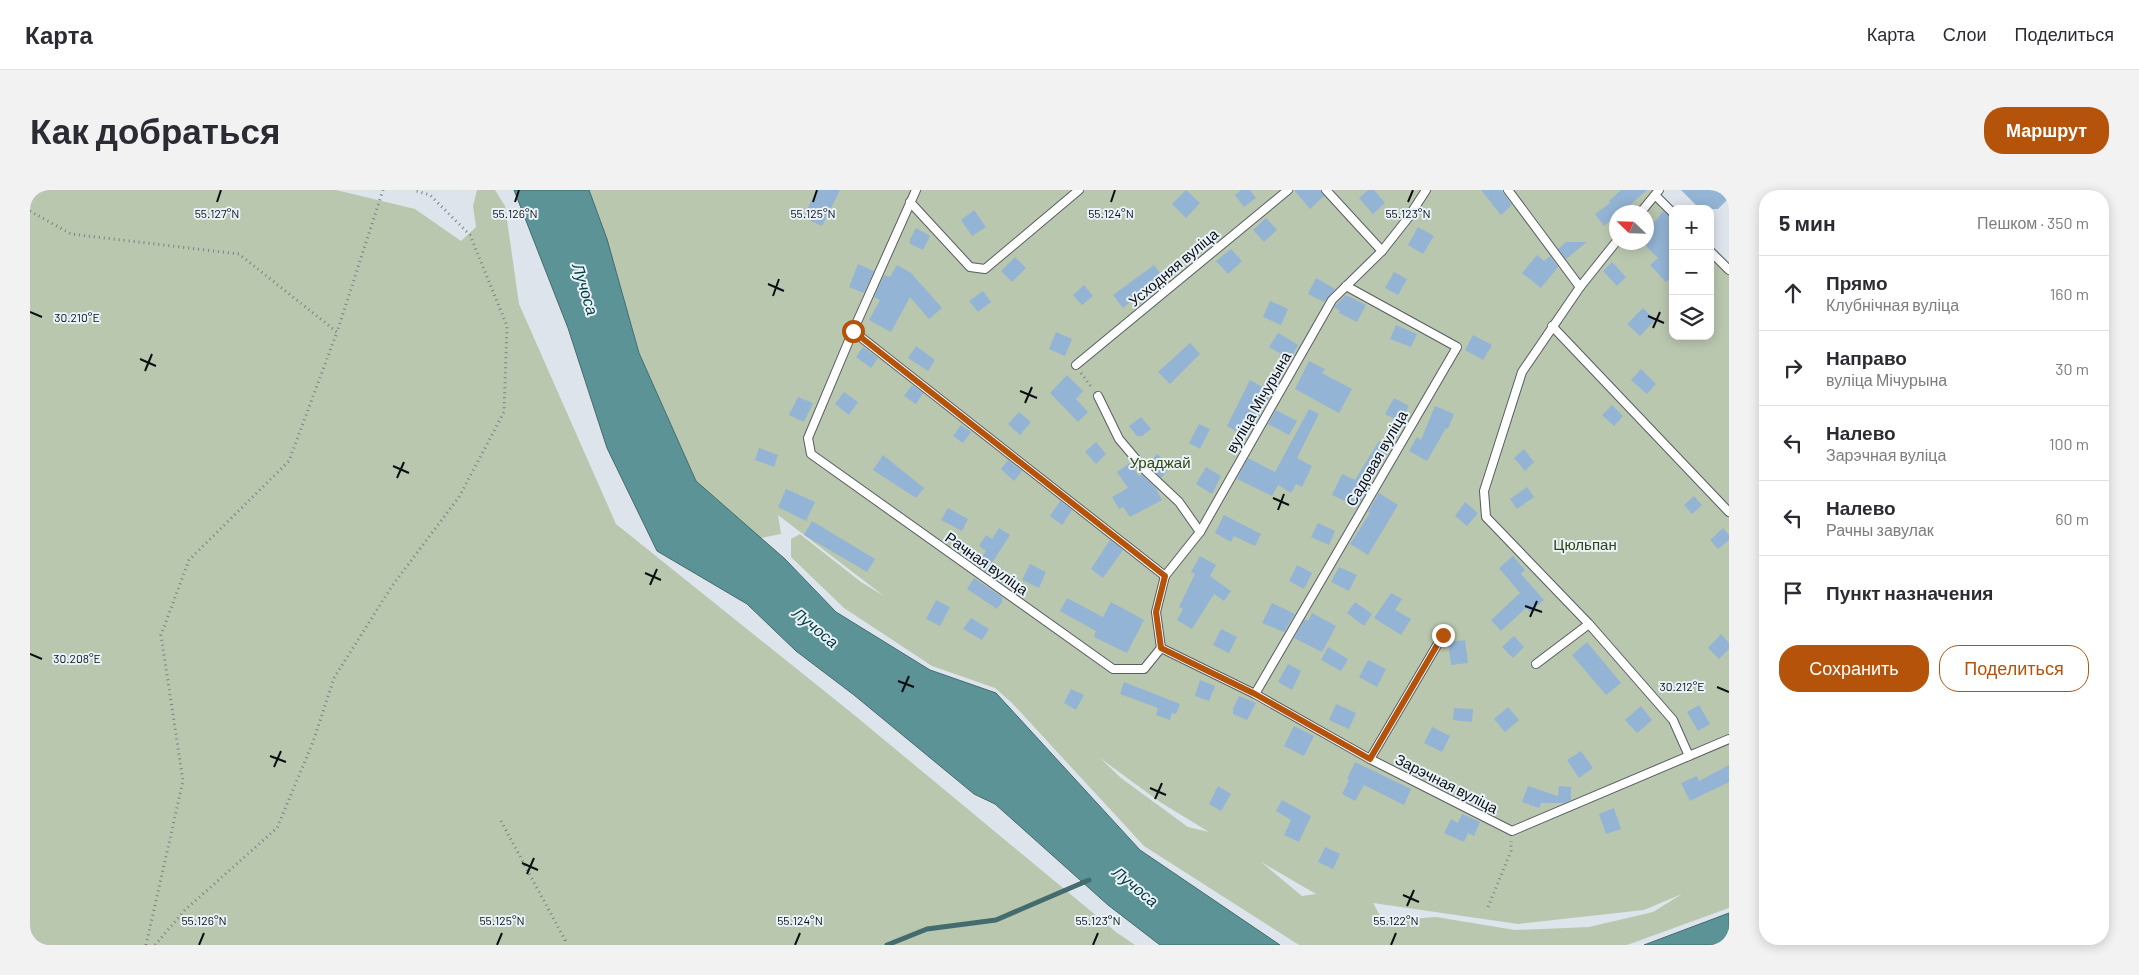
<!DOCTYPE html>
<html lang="ru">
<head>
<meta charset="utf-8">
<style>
	body { margin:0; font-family:Barlow,sans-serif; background:#f2f2f3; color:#2b2b33 }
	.controls { position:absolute; right:15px; top:15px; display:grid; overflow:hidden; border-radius:10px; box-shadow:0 2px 12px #0003 }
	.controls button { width:45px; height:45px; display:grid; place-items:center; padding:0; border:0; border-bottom:1px solid #e1e1e2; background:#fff; color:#2b2b33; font:25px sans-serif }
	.compass { position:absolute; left:1579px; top:15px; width:45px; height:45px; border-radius:50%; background:#fff; box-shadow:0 2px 12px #0003; rotate:293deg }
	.stop { position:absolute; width:15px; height:15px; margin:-11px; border:4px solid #b45309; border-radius:50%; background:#fff }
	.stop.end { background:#b45309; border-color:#fff; box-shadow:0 1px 5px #0008 }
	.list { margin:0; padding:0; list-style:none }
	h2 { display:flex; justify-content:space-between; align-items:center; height:65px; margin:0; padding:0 20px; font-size:21px }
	h2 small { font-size:16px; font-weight:400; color:#7c7c81 }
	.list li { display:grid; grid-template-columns:32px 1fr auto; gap:15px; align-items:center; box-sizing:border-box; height:75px; padding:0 20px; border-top:1px solid #e1e1e2 }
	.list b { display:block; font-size:19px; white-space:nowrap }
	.list p { margin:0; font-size:16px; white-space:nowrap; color:#7c7c81 }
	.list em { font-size:16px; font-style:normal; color:#7c7c81 }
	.actions { display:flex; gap:10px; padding:15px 20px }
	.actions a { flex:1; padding:11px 0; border:1px solid #b45309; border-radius:20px; text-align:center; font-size:18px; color:#b45309 }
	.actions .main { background:#b45309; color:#fff }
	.icon { flex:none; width:28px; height:28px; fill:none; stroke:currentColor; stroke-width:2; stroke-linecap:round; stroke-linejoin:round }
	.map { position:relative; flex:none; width:1699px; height:755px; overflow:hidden; border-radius:20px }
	header { display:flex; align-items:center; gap:30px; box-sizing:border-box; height:70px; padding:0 25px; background:#fff; border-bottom:1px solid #e1e1e2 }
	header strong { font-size:24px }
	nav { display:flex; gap:28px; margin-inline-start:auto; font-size:18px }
	.intro { display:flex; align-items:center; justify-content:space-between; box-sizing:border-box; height:120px; padding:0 30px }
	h1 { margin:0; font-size:35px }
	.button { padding:12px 22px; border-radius:20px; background:#b45309; color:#fff; font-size:18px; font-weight:700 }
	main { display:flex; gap:30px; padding:0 30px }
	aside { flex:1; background:#fff; border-radius:20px; box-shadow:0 2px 12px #0003 }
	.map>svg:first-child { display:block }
</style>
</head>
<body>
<header>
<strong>Карта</strong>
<nav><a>Карта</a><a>Слои</a><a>Поделиться</a></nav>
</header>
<div class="intro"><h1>Как добраться</h1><a class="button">Маршрут</a></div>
<main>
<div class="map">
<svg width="1699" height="755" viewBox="0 0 1699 755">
	<rect width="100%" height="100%" fill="#dde4ec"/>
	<g fill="#bac7af" fill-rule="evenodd">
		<path d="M0,0h306l79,19 46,32 15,-14 -3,-21 4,-16h18l10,16 14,98 97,220 237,190 263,218 19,13h-1105z"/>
		<path d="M559,0h1074l-3,4 15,15h-2v127h37v-92l19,18v646l-102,37h-328l-155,-99 -131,-142 -18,-16 -63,-22 -88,-58 -53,-51v-18l9,-5 61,48 23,14 -106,-81 3,19 -20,4 -65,-57 -57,-128 -32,-114zM1586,22h30v30h-30zM1070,568l60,44 49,30 -21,-5 -67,-49zM1231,672l55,32 -14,2zM1652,704l-29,18 -64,15 -74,3 -79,-13 -53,4 -10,-18 145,21 126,-14z"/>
	</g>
	<g fill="#5c9396" stroke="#446b6e">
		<path d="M484,0h75l18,49 32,114 57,128 89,78 51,53 94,58 66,23 144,157 140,95h-120l-52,-40 -113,-101 -21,-10 -120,-99 -58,-44 -49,-47 -90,-53 -50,-103 -39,-120z"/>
		<path d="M1699,723v32h-85z"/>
	</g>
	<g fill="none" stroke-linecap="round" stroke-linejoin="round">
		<path stroke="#446b6e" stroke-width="5" d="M857,755l40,-16 69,-9 93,-40"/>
	</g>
	<g fill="#93b4d4">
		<path d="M787,0h23l-18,36 -19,-9z"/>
		<path d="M1156,0l14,13 -14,15 -14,-14z"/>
		<path d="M1211,0h9l6,8 -12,9 -9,-12z"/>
		<path d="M1264,0h26l4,6 -14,13z"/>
		<path d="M1338,0h6l11,13 -12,11 -14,-16z"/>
		<path d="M1451,0h20l11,15 -11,10z"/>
		<path d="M1591,0h26l-25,22h-6v4l-12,10 -9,-12 15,-11 -1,-2z"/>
		<path d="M1651,0h48v8l-11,11h-18z"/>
		<path d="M944,20l12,17 -14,9 -11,-16z"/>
		<path d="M1633,21l10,7v58l-7,6 -16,-17 8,-7 -12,-12v-19l7,-6 2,1z"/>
		<path d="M1236,28l11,12 -13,12 -11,-12z"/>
		<path d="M1388,37l16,9 -11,18 -15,-9z"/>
		<path d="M886,38l14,8 -7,14 -13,-6v-5z"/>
		<path d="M1536,52h21l-21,17 -8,-10z"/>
		<path d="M1201,59l11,12 -14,13 -12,-13z"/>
		<path d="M1507,65l7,6 6,-5 8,11 -17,21 -19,-15z"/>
		<path d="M985,67l11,11 -14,14 -11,-11z"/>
		<path d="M1582,72l14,15 -9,9 -14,-15z"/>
		<path d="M828,74l16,7 -10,22 -15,-6z"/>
		<path d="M867,75l14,8 31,35 -13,11 -19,-22 -19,35 -22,-12 11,-20 -6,-3 10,-22 6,2z"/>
		<path d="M1124,75l8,11 -39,32 -10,-13z"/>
		<path d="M1364,82l13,7 -9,16 -13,-7z"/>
		<path d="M1286,88l19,11 -11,13 -16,-8z"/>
		<path d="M1054,95l9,11 -11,9 -9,-10z"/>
		<path d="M953,101l8,11 -13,10 -9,-11z"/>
		<path d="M1316,105l20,10 -9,17 -18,-9 1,-2 -6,-4z"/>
		<path d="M1240,111l18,8 -7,16 -18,-8z"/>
		<path d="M1613,118l12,12 -15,16 -13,-12z"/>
		<path d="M1366,135l21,9 -6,13 -21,-8z"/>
		<path d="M1026,142l16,7 -7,17 -16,-7z"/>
		<path d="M1248,143l20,12 -8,14 -21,-12z"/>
		<path d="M1443,145l19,10 -9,15 -18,-10z"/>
		<path d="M1160,153l10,11 -30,30 -12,-12z"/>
		<path d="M886,156l19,14 -7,11 -20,-13z"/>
		<path d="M833,157l15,11 -7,10 -15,-11z"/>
		<path d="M1279,171l16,8 -3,4 30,16 -13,24 -44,-24z"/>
		<path d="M1611,179l15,15 -9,10 -16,-14z"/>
		<path d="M1037,185l16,16 -7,8 12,13 -10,10 -28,-29z"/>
		<path d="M1220,190l21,12 -13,27 -6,-4 -11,19 -14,-8z"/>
		<path d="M882,195l11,8 -7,11 -12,-8z"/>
		<path d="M814,202l14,10 -9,13 -14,-11z"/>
		<path d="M768,207l15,6 -9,19 -15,-7z"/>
		<path d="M1364,208l15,8 -9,16 -15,-8z"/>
		<path d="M1582,215l11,11 -9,10 -12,-11z"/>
		<path d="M1405,216l19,8 -6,15 -2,-1 -19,33 -18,-10 8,-14 4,3z"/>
		<path d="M1279,219l10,5 -22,44 15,8 -10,21 -6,-3 -5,9 -13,-8 -6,11 -35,-17 11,-21 27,14z"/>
		<path d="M1246,220l21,11 -8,14 -21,-11z"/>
		<path d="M989,222l12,10 -11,13 -12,-11z"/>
		<path d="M1111,227l10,12 -9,7h-5l-8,-10z"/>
		<path d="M1169,234l11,5 -10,20 -11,-6z"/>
		<path d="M931,235l10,7 -8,11 -10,-7z"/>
		<path d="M1349,251l11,6 -23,39 2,1 -12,20 -25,-12 10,-21 13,6z"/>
		<path d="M1066,252l10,12 -10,10 -11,-12z"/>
		<path d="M729,258l19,7 -4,12 -19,-7z"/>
		<path d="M1494,259l10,13 -9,9 -11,-13z"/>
		<path d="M1127,264l14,12 -10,12 -13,-13z"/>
		<path d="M853,265l41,33 -8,10 -43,-28z"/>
		<path d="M978,270l14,11 -8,10 -13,-12z"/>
		<path d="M1100,273l9,13 2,-2 14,13 7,13 -32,17 -7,-10 -4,2 -7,-12 16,-9 -11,-16z"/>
		<path d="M1176,277l15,9 -9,18 -16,-10z"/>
		<path d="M1497,297l7,10 -17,12 -7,-10z"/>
		<path d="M756,299l29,13 -9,19 -28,-14z"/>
		<path d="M1349,303l19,12 -30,50 -18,-11 20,-31 -2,-1z"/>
		<path d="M1664,306l8,9 -10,9 -8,-9z"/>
		<path d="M1030,311l12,9 -10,15 -12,-9z"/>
		<path d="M1435,312l13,11 -11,13 -12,-10z"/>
		<path d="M918,318l20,11 -6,12 -21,-11z"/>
		<path d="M1194,325l37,19 -6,12 -21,-10 -3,6 -16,-9z"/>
		<path d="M782,331l63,38 -8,13 -63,-37z"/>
		<path d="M1288,333l17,8 -6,14 -18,-8z"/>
		<path d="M969,338l11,7 -24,37 -9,-7 9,-14 -7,-5 7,-11 6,4z"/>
		<path d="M1693,338l6,7v5l-11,9 -8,-9z"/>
		<path d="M1080,350l13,10 -20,28 -12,-9z"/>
		<path d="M1170,366l16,9 -6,11 21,15 -7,10 -10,-7 -22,35 -15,-9 6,-11 -4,-2 16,-33 -4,-2z"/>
		<path d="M1483,366l12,14 -4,4 23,26 -14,12 -4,-4 -25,23 -10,-11 29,-27 -21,-25z"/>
		<path d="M1000,374l16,8 -7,16 -17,-8z"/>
		<path d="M1267,375l15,8 -8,16 -15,-8z"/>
		<path d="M1309,377l18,8 -8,16 -18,-9z"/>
		<path d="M944,388l28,19v5l-5,7 -30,-20z"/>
		<path d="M1361,403l11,6 -7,11 16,9 -10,16 -27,-17z"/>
		<path d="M1037,408l36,19 8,-15 33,18 -17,33 -33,-16 2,-6 -36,-20z"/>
		<path d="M906,410l14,7 -10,19 -14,-7z"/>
		<path d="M1325,412l17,12 -8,12 -17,-13z"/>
		<path d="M1242,413l23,11 -11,18 -22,-9z"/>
		<path d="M1282,423l24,13 -14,26 -28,-14 11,-19 3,2z"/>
		<path d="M941,428l18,11 -7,11 -19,-11z"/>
		<path d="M1191,439l16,8 -8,16 -16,-8z"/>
		<path d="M1691,444l8,9v6l-10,10 -11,-11z"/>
		<path d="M1484,446l10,11 -11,11 -11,-11z"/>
		<path d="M1435,450l3,23 -17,2 -3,-23z"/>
		<path d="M1557,452l34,41 -15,12 -34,-40z"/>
		<path d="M1298,457l20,12 -7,12 -20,-11z"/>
		<path d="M1338,470l18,9 -9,18 -18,-10z"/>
		<path d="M1258,474l13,7 -9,19 -14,-8z"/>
		<path d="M1170,490l15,6 -6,15 -14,-5z"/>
		<path d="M1094,492l56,22 -4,10 -4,-1 -2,7 -14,-5 2,-7 -38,-14z"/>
		<path d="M1041,499l13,6 -8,15 -12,-7z"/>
		<path d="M1209,506l17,7 -9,17 -14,-6v-5z"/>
		<path d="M1306,514l20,9 -7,16 -20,-9z"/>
		<path d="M1669,515l11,19 -12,7 -11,-19z"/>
		<path d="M1611,516l11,14 -15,13 -12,-13z"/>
		<path d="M1478,517l11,13 -14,12 -11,-13z"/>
		<path d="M1424,518l19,1 -1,13 -19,-2z"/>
		<path d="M1264,536l20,10 -10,20 -20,-10z"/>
		<path d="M1402,537l18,9 -8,16 -18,-9z"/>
		<path d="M1551,561l12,17 -14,10 -12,-18z"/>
		<path d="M1325,572l56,27 -7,16 -40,-20 -9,16 -13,-7 7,-14 -2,-1z"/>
		<path d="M1699,575v17l-39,19 -9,-18 16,-7 2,5z"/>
		<path d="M1188,596l13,8 -10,17 -12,-7z"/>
		<path d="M1498,596l30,10 1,-10 12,1v13l-7,3h-23l-2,5 -17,-6z"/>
		<path d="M1252,610l29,16 -12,26 -15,-7 7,-15 -15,-9z"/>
		<path d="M1584,618l7,21 -15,5 -7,-20z"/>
		<path d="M1432,624l18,8 -6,14 -6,-3 -4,9 -20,-9 7,-14 7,4z"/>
		<path d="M1295,657l15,7 -7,15 -15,-7z"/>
	</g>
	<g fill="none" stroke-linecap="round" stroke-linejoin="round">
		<g stroke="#575d64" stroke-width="10">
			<g id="service">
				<path d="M886,0l-63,141 -45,107 3,16 302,215h31l17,-21"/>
				<path d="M1296,0l56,61"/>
				<path d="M1478,0l72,97"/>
				<path d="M1625,5l18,18"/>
				<path d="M880,12l60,65 15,2 94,-79"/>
				<path d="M1611,22l18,-22"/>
				<path d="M1586,52l-36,45 -58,85 -38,119 2,26 103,107 84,96 16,36"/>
				<path d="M1680,61l19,19"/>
				<path d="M1522,136l177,186"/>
				<path d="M823,141l312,245"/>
				<path d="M1046,175l212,-175"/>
				<path d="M1068,206l21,43 27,32 33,31 21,30"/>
				<path d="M1131,458l94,46 115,65 142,72 217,-92"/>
				<path d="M1131,458l-5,-36 9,-36 35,-44 132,-232 50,-49 26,-33 18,-28"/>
				<path d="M1506,474l53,-40"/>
				<path d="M1225,504l202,-347 -111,-61"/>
				<path d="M1340,569l73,-124"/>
			</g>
		</g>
		<g stroke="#7b8086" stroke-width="3" stroke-dasharray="1 4" stroke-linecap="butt">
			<path d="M0,21l41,23 168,20 98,78 46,-142"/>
			<path d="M1051,183l11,15"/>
			<path d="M471,631l64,119v5"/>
			<path d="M1458,717l23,-56v-10"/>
			<path d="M116,755l37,-164 -22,-146 28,-75 100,-99 48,-129"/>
			<path d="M125,755l30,-35 92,-82 36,-86 21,-64 58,-92 67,-89 45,-85 3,-86 -37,-91 -40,-40 -17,-5"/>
		</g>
		<use href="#service" stroke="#fff" stroke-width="8"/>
	</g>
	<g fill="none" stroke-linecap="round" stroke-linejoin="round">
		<path stroke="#b45309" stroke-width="6" d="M823,141l312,245 -9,36 5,36 94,46 115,65 73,-124"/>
	</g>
	<path fill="none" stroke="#0c0f11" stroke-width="2" d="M187,12l4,-12M485,12l4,-12M783,12l4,-12M1081,12l4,-12M1378,12l5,-12M738,94l16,7M743,106l6,-17M0,122l12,5M1618,126l16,7M1623,138l7,-16M110,169l16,7M115,181l7,-17M990,201l17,7M995,213l7,-16M363,276l16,7M367,288l7,-16M1243,308l16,7M1248,320l6,-16M615,383l16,7M620,395l7,-16M1495,416l17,6M1500,427l7,-16M0,464l12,5M868,491l16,6M1687,497l12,5M872,502l7,-16M240,566l16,6M244,577l7,-16M1120,598l16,7M1125,609l7,-16M492,673l16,7M497,684l7,-16M1373,705l16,7M1377,716l7,-16M169,755l5,-12M467,755l5,-12M765,755l5,-12M1063,755l5,-12M1361,755l5,-12"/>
	<g text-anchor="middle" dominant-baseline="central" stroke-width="4" stroke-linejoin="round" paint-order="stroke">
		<g font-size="15" fill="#0c0f11" stroke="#eaf2f9">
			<text transform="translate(1143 77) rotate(-40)">Усходняя вуліца</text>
			<text transform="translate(1228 212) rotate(-60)">вуліца Мічурына</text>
			<text transform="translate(1346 268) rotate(-60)">Садовая вуліца</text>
			<text transform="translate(957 373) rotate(35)">Рачная вуліца</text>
			<text transform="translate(1417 593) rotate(27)">Зарэчная вуліца</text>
		</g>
		<g font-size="15" fill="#2d460b" stroke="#eaf2f9">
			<text x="1130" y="272">Ураджай</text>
			<text x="1555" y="354">Цюльпан</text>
		</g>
		<g font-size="16" font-style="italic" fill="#043c3e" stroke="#eaf2f9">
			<text transform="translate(556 99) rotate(73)">Лучоса</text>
			<text transform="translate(786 437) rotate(39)">Лучоса</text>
			<text transform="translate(1106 696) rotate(39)">Лучоса</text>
		</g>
	</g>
	<g font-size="12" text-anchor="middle" fill="#0c0f11" stroke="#eaf2f9" stroke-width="4" stroke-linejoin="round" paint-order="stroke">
		<text x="187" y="28">55.127°N</text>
		<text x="485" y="28">55.126°N</text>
		<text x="783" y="28">55.125°N</text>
		<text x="1081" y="28">55.124°N</text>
		<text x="1378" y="28">55.123°N</text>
		<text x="47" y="132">30.210°E</text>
		<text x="47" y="473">30.208°E</text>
		<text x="1652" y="501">30.212°E</text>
		<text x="174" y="735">55.126°N</text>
		<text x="472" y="735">55.125°N</text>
		<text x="770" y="735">55.124°N</text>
		<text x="1068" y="735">55.123°N</text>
		<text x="1366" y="735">55.122°N</text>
	</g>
</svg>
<div class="controls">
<button>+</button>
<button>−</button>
<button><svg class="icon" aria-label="layers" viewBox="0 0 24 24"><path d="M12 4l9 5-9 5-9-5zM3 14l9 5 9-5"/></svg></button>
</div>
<svg class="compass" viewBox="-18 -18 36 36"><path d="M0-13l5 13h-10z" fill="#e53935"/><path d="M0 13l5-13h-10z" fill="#7c7c81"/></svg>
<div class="stop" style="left:823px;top:141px"></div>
<div class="stop end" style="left:1413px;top:445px"></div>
</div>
<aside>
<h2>5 мин<small>Пешком · 350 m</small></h2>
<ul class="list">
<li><svg class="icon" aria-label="ahead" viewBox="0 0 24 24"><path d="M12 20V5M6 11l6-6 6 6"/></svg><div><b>Прямо</b><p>Клубнічная вуліца</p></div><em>160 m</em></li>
<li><svg class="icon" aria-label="right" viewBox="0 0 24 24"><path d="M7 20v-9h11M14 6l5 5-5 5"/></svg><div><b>Направо</b><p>вуліца Мічурына</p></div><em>30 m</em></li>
<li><svg class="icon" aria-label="left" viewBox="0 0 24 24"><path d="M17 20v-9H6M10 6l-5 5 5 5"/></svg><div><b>Налево</b><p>Зарэчная вуліца</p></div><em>100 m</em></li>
<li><svg class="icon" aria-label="left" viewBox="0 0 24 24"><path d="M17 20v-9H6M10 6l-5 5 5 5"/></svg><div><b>Налево</b><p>Рачны завулак</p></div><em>60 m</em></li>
<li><svg class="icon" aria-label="arrive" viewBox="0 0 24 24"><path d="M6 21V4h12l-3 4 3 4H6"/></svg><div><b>Пункт назначения</b></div></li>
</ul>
<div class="actions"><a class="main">Сохранить</a><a>Поделиться</a></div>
</aside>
</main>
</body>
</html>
